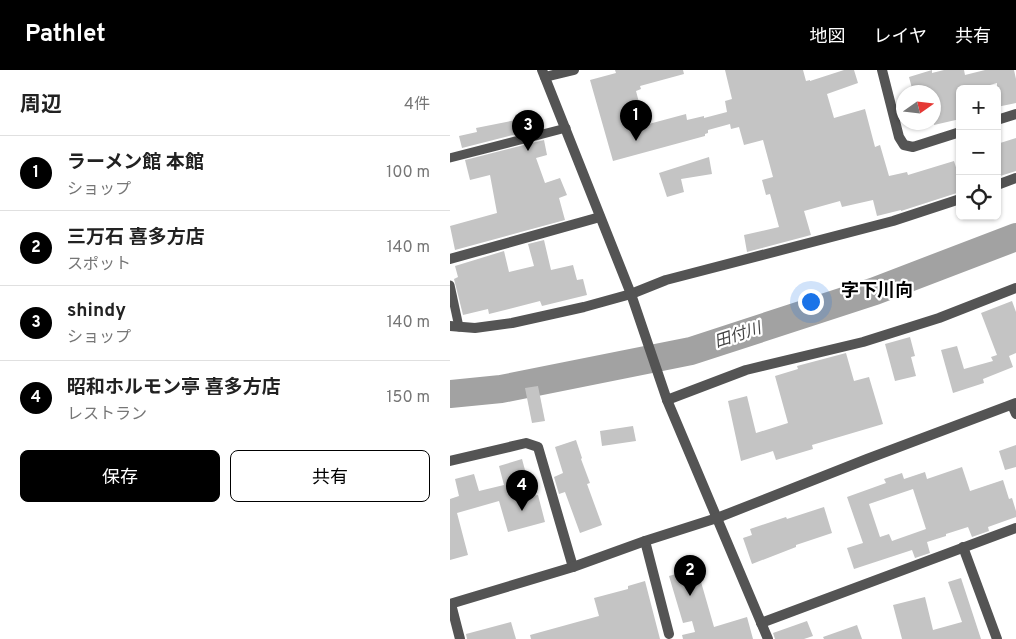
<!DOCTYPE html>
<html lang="ja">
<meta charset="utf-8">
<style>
:root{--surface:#fff;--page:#f6f6f6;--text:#222;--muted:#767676;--line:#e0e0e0;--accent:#000}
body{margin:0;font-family:Overpass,"Noto Sans JP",sans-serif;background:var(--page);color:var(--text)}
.controls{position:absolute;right:15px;top:15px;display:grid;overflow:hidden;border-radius:8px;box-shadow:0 1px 4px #0004}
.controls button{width:45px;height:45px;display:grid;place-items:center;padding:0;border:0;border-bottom:1px solid var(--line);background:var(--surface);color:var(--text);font:25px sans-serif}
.compass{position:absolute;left:446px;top:15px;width:45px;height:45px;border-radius:50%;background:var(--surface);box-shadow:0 1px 4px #0004;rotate:76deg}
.you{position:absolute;left:360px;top:231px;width:18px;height:18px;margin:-12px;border:4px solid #fff;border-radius:50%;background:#1a73e8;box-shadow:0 0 0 8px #1a73e833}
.badge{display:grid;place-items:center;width:32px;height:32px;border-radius:50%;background:var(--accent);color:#fff;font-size:16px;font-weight:700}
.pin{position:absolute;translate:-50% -41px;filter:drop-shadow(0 1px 2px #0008)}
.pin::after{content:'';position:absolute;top:26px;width:18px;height:15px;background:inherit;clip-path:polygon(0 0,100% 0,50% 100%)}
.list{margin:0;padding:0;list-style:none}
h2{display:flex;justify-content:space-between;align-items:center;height:65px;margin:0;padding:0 20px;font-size:21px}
h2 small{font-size:16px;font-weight:400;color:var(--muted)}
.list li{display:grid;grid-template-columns:32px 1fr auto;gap:15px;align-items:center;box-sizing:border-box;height:75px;padding:0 20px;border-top:1px solid var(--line)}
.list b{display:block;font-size:19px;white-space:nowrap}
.list p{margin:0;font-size:16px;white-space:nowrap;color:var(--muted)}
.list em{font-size:16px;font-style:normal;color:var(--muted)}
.actions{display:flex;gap:10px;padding:15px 20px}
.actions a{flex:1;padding:11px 0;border:1px solid var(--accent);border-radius:8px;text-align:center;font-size:18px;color:var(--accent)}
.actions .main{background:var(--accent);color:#fff}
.icon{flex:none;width:28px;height:28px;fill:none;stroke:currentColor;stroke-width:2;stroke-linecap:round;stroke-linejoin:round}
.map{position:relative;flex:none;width:566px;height:569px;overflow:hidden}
header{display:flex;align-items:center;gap:30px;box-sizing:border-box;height:70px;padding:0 25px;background:var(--accent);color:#fff}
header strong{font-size:24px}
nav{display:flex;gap:28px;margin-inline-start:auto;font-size:18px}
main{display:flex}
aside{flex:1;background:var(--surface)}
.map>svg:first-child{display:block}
</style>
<header>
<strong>Pathlet</strong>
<nav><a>地図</a><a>レイヤ</a><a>共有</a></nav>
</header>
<main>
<aside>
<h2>周辺<small>4件</small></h2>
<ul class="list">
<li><span class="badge">1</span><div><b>ラーメン館 本館</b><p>ショップ</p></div><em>100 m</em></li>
<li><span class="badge">2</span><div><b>三万石 喜多方店</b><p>スポット</p></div><em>140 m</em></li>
<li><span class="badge">3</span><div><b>shindy</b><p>ショップ</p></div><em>140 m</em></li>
<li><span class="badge">4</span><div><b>昭和ホルモン亭 喜多方店</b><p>レストラン</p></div><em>150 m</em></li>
</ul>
<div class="actions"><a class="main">保存</a><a>共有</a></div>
</aside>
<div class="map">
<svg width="566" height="569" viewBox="0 0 566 569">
<rect width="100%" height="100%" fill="#fff"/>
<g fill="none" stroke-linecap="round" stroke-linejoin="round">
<polyline stroke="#a2a2a2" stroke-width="28" points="0,324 51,319 241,281 425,221 566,167"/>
</g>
<g fill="#c4c4c4" fill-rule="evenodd">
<polygon points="165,0 233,0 234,4 190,16 191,19 186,21 195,55 236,44 237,50 254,46 254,48 277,42 275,31 282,29 275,0 353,0 356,11 360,10 360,11 394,0 404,0 408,13 377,24 384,48 415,39 425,77 430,75 439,106 457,102 458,105 504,91 510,110 510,122 451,141 451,140 427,146 423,130 392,137 390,131 354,141 361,165 297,182 294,165 329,157 320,124 316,125 312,110 323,107 313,70 294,75 289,57 281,59 280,54 258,60 258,63 255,64 255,66 163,91 140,10 166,3"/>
<polygon points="482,0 482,3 494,0 514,0 515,5 535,0 564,0 566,9 566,33 547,37 547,13 526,19 510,19 510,49 484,55 484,22 463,22 459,7"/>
<polygon points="78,42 86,59 12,78 9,66 27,62 26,58 66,50 65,45"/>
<polygon points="566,68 566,101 547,107 547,74"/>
<polygon points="94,70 97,85 86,88 95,113 110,108 117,125 109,128 115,150 5,180 0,156 47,143 40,105 20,110 15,90"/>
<polygon points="259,87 262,104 231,109 234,122 217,127 209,103"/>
<polygon points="94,170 101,200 123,195 127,210 133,209 137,225 92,236 90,231 39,244 38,239 13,245 4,209 8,207 5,196 54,181 59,202 84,196 78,174"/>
<polygon points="562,231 566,242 566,283 559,286 563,297 533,309 534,313 503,323 491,280 507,276 514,299 543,291 541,287 547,285 531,243"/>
<polygon points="460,267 465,286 461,287 466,306 445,311 435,274"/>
<polygon points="396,283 404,311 419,307 433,354 362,375 363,379 326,390 323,381 291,391 278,331 297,326 306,363 338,353 325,306 348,299 347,296"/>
<polygon points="88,316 95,351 82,353 75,318"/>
<polygon points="183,356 186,371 152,376 150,361"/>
<polygon points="126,370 132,388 131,389 140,413 137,414 152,455 130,463 115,422 109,424 104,407 113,403 105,377"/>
<polygon points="566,375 566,397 555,400 549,381"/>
<polygon points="72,389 82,426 88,425 95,452 58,462 49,431 7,443 18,485 0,490 0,429 9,426 5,409 24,404 29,421 54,415 49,396"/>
<path d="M512,397L520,421L553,410L559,429L562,428L566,441V447L538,457L539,461L522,467L518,457L496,464V466L477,472L480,483L465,488L462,480L404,499L397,478L413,473L397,427L436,413L434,409L452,403L454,409L475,402L477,409ZM463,419L476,459L442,471L439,464L430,467L419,434Z"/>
<polygon points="374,437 382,463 346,475 346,477 302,494 293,468 302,465 300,459 336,447 337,449"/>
<polygon points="247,498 264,557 297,547 303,569 233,569 232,565 245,562 242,551 233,553 219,506"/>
<polygon points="511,508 531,569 452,569 443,535 475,527 483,560 512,552 498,512"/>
<polygon points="195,511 210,569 81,569 80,565 149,546 144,528 178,519 178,516"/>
<polygon points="357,551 363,566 354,569 325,569 323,563"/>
<polygon points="61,552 66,569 17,569 16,564"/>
<polygon points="407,555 412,569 374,569 373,567"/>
</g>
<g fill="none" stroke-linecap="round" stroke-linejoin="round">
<g stroke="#545454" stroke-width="9">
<polyline points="0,88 116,58"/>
<polyline points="0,215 9,257"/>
</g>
<g stroke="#545454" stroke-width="10">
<polyline points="432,0 449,67 454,75 463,77 510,62"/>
<polyline points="95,7 124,0"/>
<polyline points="547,50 566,44"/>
<polyline points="547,115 566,108"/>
<polyline points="0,189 150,147"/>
<polyline points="0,256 25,258 62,253 134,237 181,224 216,210 443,151 510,129"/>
<polyline points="217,330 296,300 413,272 489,248 566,218"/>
<polyline points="562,335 566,344"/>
<polyline points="0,391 76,373 88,377 123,497"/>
<polyline points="195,471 219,564"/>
<polyline points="513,477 547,569"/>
<polyline points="1,534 10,569"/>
<polyline points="311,553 566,458"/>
</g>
<g stroke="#545454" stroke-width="10">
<polyline points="92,0 181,224 217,330 318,569"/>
<polyline points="0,534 123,497 195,471 267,448 417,389 566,333"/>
</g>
</g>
<g text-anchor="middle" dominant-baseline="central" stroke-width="4.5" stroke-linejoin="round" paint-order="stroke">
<g font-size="16" font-style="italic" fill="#434343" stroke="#fff">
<text transform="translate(288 266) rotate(-18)">田付川</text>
</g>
<g font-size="18" font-weight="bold" fill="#000" stroke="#fff">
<text x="427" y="221">字下川向</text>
</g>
</g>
</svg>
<div class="controls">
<button>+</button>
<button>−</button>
<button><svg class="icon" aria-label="locate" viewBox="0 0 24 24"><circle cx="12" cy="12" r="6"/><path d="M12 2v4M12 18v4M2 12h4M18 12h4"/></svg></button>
</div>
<svg class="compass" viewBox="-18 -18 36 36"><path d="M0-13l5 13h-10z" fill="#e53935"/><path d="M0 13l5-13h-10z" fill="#767676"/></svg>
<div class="you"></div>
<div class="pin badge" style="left:186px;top:71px">1</div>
<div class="pin badge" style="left:240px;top:526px">2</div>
<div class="pin badge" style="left:78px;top:81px">3</div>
<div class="pin badge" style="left:72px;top:441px">4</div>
</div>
</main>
